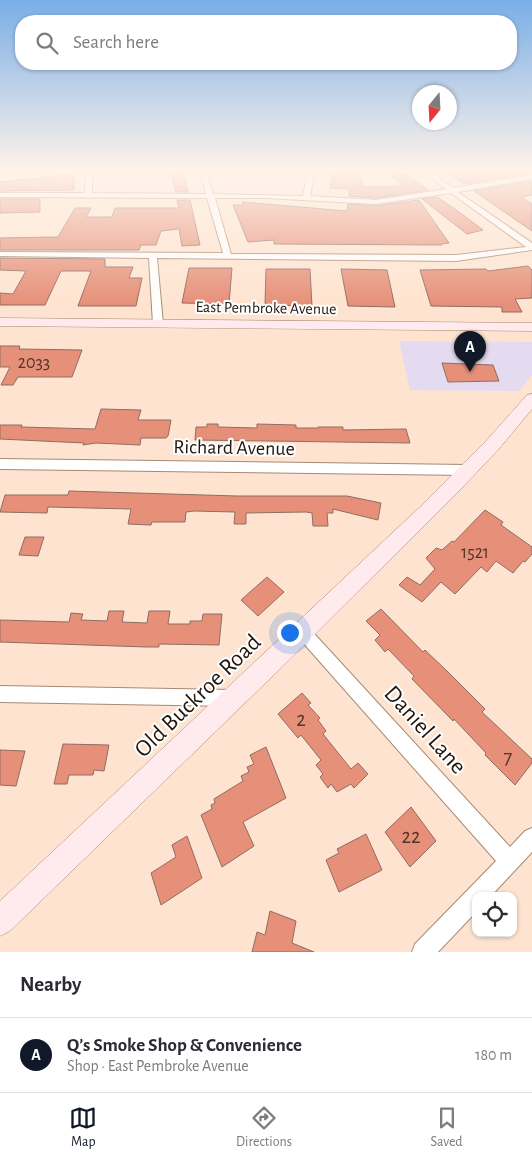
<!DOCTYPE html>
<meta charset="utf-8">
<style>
:root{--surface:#fff;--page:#f7f7f7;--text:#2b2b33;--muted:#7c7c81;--line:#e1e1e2;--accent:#111827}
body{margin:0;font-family:"Alegreya Sans",sans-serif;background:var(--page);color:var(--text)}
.controls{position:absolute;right:15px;bottom:15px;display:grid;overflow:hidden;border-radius:10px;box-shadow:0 1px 4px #0004}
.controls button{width:45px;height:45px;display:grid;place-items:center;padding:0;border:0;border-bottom:1px solid var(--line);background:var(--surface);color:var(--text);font:25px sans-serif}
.compass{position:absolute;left:412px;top:85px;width:45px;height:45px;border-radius:50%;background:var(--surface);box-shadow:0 1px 4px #0004;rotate:198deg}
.you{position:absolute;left:289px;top:632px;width:18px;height:18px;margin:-12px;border:4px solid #fff;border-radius:50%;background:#1a73e8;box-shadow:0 0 0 8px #1a73e833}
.badge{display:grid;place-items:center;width:32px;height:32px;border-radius:50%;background:var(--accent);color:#fff;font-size:16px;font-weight:700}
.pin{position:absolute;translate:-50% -41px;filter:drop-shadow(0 1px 2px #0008)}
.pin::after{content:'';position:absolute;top:26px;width:18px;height:15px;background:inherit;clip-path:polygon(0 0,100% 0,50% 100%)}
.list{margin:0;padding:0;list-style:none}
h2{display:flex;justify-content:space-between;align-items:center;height:65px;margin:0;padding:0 20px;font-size:21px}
h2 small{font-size:16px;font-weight:400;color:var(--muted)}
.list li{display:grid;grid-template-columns:32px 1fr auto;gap:15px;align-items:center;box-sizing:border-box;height:75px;padding:0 20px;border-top:1px solid var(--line)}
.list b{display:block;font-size:19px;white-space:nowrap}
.list p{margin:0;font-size:16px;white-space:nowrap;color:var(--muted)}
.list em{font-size:16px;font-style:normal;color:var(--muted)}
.icon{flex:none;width:28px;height:28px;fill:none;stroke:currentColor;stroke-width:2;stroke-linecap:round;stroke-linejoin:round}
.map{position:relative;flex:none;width:532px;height:952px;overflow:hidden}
.search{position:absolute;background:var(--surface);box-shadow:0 1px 4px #0004;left:15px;right:15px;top:15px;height:55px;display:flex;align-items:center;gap:12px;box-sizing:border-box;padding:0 18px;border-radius:20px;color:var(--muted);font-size:19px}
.sheet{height:140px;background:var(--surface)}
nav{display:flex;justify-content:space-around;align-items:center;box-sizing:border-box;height:70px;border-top:1px solid var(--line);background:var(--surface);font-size:14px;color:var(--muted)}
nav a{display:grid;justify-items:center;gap:2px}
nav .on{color:var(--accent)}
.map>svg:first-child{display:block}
</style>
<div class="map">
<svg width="532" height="952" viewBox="0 0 532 952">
<rect width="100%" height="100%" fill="#fee4d0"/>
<polygon fill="#e5dbf0" points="399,341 532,342 532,375 519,391 410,390"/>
<g fill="#e69079" stroke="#906c62">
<polygon points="172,170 182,170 188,192 176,192 170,171"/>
<polygon points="333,170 358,170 363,187 404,186 384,170 402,170 428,190 376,198 349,196 350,189 330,188"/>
<polygon points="444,170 532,170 532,173 464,184"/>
<polygon points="74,174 74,190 0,191 0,182"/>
<polygon points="532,181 532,195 521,197 532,204 532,231 474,191"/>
<polygon points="437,197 459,212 483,230 467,234 422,199"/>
<polygon points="0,199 40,199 40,212 0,213"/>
<polygon points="177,200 190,200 200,245 182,246 179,229 161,231 156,245 141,245 139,250 0,250 0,238 58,237 75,208 91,208 86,217 112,217 115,208 179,208"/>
<polygon points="419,200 449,243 441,244 442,245 274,244 274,240 248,242 233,205 243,205 242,202 347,211 348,204 376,206"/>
<polygon points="0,258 105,259 105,267 133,267 129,278 142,278 136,306 78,306 91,271 61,271 45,305 0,305 0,293 13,294 26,271 0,270"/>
<polygon points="528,266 532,270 532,298 515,299 522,312 502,312 502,307 431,306 420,270 486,269 488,271"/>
<polygon points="189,268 232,268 229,304 182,303"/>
<polygon points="266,269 310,269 312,306 265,305"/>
<polygon points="341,269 387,270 395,307 348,306"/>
<polygon points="0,346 20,346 19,349 82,350 72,377 18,377 13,385 1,385 10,367 0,367"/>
<polygon points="442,363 493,365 499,381 448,382"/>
<polygon points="101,409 141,410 138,420 171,420 168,436 166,438 141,438 140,445 96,443 83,445 84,443 0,439 0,425 22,425 21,427 95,429"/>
<polygon points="207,424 218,424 218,427 257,428 257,424 296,425 296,428 318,428 318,427 343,427 343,430 406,429 410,443 195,440 196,427 207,427"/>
<polygon points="69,491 237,496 347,496 381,503 378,520 333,509 333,513 327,513 328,526 313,526 312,513 306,512 246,513 246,524 234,524 235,512 194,511 186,512 185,522 152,522 151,525 128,524 131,509 48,507 47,513 0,512 5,495 68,495"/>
<polygon points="485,510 503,522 501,525 532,547 532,554 525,562 523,561 513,573 496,561 487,572 481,567 455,594 441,582 422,602 399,585 407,577 420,585 435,569 426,558 436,548 442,550 452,541 454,542"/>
<polygon points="25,537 44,537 38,556 19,555"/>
<polygon points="267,577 284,592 258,616 241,600"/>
<polygon points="381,609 423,652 425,650 449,673 485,709 482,712 532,759 532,763 515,785 485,755 486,753 454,719 453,721 412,679 414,676 388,649 385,652 375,640 380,635 366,621"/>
<polygon points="109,611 124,611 122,622 147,623 149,611 170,611 168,624 190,624 190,621 202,621 203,614 222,614 219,645 159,644 159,647 146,647 0,642 0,620 69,622 71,613 83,614 81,620 107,621"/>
<polygon points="302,693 311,703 308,705 320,718 318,720 326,731 323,734 351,769 358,763 368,774 354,788 351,784 337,792 331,784 328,788 320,777 323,774 316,765 321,760 301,735 298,738 278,714"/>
<polygon points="63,744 109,745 104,771 94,770 93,775 69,775 67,784 54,784"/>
<polygon points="266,747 286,798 243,822 254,846 222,867 201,815 212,809 211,805 215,803 214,799 243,781 241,776 249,772 247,767 254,764 250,755"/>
<polygon points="0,750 25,751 16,786 0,785"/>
<polygon points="411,807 436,841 410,867 385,832"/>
<polygon points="366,834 382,870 339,892 326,860 339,853 337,849"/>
<polygon points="187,836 202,878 161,905 151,873 176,857 172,845"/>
<polygon points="270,911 296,921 292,943 314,952 252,952 257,932 265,935"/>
</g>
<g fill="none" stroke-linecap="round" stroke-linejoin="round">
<defs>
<g id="street">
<path d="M86,170H92V193L206,194L200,170H206L213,194L303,196L309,170H315L310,196L376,200L446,189L420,170H428L453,188L532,175V179L458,192L532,243V250L456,261L157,258L163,324L158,327L153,324L149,258L0,256V252L223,253L207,198L0,197V193H85ZM451,193L526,247L456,255L231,254L215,198H265L376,204Z"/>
<polygon points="0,459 467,465 471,467 473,470 471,473 467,475 0,469"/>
<polygon points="303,625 308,627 510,847 525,831 532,828 532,852 491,896 476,896 476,912 438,952 412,952 415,944 496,861 298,637 295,632 298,627"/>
<polygon points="0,686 232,690 238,692 240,698 238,704 232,706 0,702"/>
</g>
<g id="secondary">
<polygon points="0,318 532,323 532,331 0,326"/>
<polygon points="532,394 532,409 498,450 455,495 279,670 10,931 0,936 0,901 421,506 486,441 527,395"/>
</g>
</defs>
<use href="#street" stroke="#a78972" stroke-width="2"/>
<use href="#secondary" stroke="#a78972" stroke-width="1"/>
<use href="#street" fill="#fff" fill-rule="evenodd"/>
<use href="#secondary" fill="#ffebed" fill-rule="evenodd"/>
</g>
<linearGradient id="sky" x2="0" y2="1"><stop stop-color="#79aee7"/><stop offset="0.56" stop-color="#fff3ea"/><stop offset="1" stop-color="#fff3ea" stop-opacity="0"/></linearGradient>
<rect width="532" height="304" fill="url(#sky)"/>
<g text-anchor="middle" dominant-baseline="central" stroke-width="4" stroke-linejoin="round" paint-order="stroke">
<g font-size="16" fill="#21160d" stroke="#fff">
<text transform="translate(266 308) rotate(1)">East Pembroke Avenue</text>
</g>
<g font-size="18" fill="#523428">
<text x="34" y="363">2033</text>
<text x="475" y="553">1521</text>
</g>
<g font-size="20" fill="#21160d" stroke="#fff">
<text transform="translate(234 448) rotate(1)">Richard Avenue</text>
</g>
<g font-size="21" fill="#523428">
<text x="301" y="719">2</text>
<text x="508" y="757">7</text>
<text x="411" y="836">22</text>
</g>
<g font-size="24" fill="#21160d" stroke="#fff">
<text transform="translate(198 696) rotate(-44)">Old Buckroe Road</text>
<text transform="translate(425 730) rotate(48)">Daniel Lane</text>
</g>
</g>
</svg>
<div class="controls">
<button><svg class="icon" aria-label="locate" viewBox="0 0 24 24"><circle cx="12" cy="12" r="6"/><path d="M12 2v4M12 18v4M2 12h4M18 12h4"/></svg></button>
</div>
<svg class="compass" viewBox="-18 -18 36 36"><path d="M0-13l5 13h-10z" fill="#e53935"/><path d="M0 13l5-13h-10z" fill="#7c7c81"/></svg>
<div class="you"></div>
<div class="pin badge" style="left:470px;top:372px">A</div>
<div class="search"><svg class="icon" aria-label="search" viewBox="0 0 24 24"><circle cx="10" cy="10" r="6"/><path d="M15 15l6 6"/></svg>Search here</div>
</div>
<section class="sheet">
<h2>Nearby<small></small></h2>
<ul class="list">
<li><span class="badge">A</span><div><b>Q’s Smoke Shop &amp; Convenience</b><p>Shop · East Pembroke Avenue</p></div><em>180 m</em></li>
</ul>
</section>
<nav>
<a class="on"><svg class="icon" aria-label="map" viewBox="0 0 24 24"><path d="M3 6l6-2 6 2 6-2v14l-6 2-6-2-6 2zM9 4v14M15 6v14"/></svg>Map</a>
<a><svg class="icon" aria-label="directions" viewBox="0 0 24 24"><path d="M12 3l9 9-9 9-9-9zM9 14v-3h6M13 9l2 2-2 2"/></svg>Directions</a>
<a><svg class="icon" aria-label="saved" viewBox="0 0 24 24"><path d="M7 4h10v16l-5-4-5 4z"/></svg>Saved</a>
</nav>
